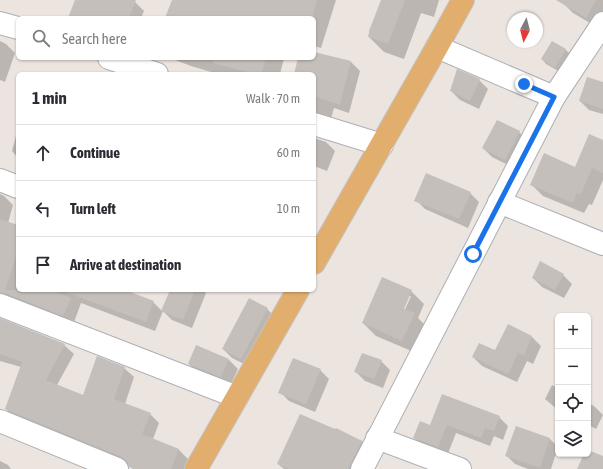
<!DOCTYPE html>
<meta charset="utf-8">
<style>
:root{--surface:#fff;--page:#f2f2f3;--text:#2b2b33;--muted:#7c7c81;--line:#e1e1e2}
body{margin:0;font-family:"Asap Condensed",sans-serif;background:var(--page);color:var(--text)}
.controls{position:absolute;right:12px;bottom:12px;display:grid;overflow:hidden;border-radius:6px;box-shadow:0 1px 3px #0004}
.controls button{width:36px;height:36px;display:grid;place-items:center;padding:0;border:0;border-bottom:1px solid var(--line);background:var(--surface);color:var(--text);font:20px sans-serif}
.compass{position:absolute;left:507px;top:12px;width:36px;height:36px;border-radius:50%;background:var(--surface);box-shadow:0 1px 3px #0004;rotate:187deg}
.stop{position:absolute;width:12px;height:12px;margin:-9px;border:3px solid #1a73e8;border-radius:50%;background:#fff}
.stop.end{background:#1a73e8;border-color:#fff;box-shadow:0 1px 4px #0008}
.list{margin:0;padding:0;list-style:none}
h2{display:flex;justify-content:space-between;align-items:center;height:52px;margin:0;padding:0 16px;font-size:17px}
h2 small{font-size:13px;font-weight:400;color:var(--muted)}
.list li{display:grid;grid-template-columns:26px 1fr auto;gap:12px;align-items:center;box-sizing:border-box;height:56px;padding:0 16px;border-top:1px solid var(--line)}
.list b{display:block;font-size:15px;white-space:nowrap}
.list em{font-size:13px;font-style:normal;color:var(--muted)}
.icon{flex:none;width:22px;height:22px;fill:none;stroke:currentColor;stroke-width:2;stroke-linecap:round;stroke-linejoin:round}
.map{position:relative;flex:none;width:603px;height:469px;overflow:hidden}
.search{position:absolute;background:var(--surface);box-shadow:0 1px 3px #0004;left:16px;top:16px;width:300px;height:44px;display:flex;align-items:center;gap:10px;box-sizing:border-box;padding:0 14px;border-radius:6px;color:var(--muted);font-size:15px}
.panel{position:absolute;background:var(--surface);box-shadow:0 1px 3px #0004;left:16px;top:72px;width:300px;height:220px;border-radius:6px}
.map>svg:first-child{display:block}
</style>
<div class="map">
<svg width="603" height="469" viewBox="0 0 603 469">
<rect width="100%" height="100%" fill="#ebe4df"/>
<g fill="#0003" fill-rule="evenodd">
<polygon points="76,0 129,0 135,2 144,11 141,18 69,18"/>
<polygon points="173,0 336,0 321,48 314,46 314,18 166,18"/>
<polygon points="382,0 439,0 434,17 421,13 404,59 384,52 368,36"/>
<polygon points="566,0 603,0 603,13 595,26 573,13 564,4"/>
<polygon points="0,41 6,44 15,53 5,82 0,80"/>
<polygon points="552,42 566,50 570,54 560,72 546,64 542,59"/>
<polygon points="314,53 351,62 360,71 349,113 334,108 330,122 314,125 314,74 295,74 299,58 314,58"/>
<polygon points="170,58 284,58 280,74 218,74 191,66"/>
<polygon points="479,80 488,89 479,109 460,100 451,91"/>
<polygon points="603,83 603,114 589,110 580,101"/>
<polygon points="18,128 18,158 12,151"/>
<polygon points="519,132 528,141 514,168 492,157 483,148"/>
<polygon points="314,138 326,142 335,151 327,171 314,166"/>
<polygon points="603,141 603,180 592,205 589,204 584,213 543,196 531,184 576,168"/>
<polygon points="470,193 479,202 468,228 425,209 416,200"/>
<polygon points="0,194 4,196 13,205 8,223 18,226 18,290 127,290 127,292 153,302 162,311 171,290 202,290 206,293 192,328 172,320 163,311 155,331 81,303 73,325 0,307"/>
<polygon points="563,275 572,284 564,298 542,287 533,278"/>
<path d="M411,291L424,304L418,318L427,327L416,353L376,336L363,323ZM408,296H411L403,314L401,313Z"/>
<polygon points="267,309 276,318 250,367 232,358 223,349"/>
<polygon points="0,319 64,345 74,354 57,385 84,397 124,368 134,377 125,404 150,414 159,423 153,439 179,450 188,459 184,469 133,469 130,466 15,419 6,409 21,367 0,361"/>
<polygon points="508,326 532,337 541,346 533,364 527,361 517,382 482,366 473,357 496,352"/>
<polygon points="229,360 238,369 230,386 198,373 189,364"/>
<polygon points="381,361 390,370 383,388 365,381 356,372"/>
<polygon points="320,370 329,379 315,412 289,401 280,392"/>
<polygon points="552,385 558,388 558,410 545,399"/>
<polygon points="588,403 594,406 603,415 596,429 588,425"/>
<polygon points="499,417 508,426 503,440 494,436 490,446 456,433 447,456 423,447 414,438 431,426"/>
<polygon points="516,427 550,439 558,447 551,469 528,469 515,464 506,455"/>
<polygon points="335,431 362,441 372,452 364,469 284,469 278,464"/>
<polygon points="0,461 8,465 11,469 0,469"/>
</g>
<g fill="#c4bfba">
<polygon points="75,0 136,0 129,18 68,18"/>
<polygon points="172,0 317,0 312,18 165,18"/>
<polygon points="381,0 405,0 388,44 369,37 369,31"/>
<polygon points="556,0 596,0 586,18"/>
<polygon points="552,41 566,49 555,68 541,59"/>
<polygon points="314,52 351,61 340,105 314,96 314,74 294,74 298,58 314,58"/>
<polygon points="214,58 266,58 261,74 254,74 213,63"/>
<polygon points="457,69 480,79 470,101 450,91"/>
<polygon points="587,77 603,82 603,109 579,101"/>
<polygon points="497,120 520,131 505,160 482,148"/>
<polygon points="589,134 603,140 603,173 592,168 581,194 577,193 573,203 530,185 544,153 575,167"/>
<polygon points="426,173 471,192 459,219 414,201"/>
<polygon points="0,219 18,225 18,251 5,290 51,290 71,298 63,316 5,293 0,293"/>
<polygon points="540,261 564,274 555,290 532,278"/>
<polygon points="382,277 412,290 404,309 415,313 402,341 362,323"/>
<polygon points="64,290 125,290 154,301 146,322 63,291"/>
<polygon points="170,290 195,290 183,320 161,311"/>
<polygon points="249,298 268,308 241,359 222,349"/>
<polygon points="0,318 65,344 46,380 83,395 97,356 125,367 114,399 151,413 142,434 179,449 171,469 135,469 129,467 127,461 122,457 5,409 22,362 0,354"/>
<polygon points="508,324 532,336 524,355 518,353 508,374 472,357 479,343 495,350"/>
<polygon points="196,345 229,359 221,377 188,364"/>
<polygon points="362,353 382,360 374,379 354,372"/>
<polygon points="293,358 321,369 306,404 278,393"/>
<polygon points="442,394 500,416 494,431 485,428 481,438 447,425 438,447 413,438 420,421 430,425"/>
<polygon points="300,414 335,429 336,428 362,441 348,469 289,469 277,464"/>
<polygon points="516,426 550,438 540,468 505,456"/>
<polygon points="588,450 603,456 603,469 577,469 584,454 588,454"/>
</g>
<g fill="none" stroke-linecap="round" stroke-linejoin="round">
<defs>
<g id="minor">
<polyline points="0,23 18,28"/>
<polyline points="437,47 554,97"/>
<polyline points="109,58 157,74"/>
<polyline points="314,124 382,145"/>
<polyline points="0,180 18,187"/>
<polyline points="499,202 603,244"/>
<polyline points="0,305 237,397"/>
<polyline points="0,421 117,469"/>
<polyline points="377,438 460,469"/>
<polyline points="362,469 554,97 603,23"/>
</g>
<g id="major">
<polyline points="314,263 437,47 463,0"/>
<polyline points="196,469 298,290"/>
</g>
</defs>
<use href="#minor" stroke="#acb0b6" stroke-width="24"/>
<use href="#major" stroke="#c4c4c4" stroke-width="24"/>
<use href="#minor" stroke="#fff" stroke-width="22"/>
<use href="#major" stroke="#e2ae6e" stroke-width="22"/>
</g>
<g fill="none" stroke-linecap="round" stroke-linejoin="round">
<polyline stroke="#1a73e8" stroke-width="5" points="473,254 554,97 524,84"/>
</g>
</svg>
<div class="controls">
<button>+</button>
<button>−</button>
<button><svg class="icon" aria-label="locate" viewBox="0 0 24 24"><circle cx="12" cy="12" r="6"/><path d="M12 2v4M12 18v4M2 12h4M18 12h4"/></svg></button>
<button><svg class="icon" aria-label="layers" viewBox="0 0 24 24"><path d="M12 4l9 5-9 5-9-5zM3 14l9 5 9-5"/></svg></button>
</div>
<svg class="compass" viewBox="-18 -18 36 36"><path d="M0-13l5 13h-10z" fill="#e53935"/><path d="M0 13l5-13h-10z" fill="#7c7c81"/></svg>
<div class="stop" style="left:473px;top:254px"></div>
<div class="stop end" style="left:524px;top:84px"></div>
<div class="search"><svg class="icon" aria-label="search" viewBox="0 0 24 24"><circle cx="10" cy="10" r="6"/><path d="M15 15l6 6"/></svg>Search here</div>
<section class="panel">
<h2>1 min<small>Walk · 70 m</small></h2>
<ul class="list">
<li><svg class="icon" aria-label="ahead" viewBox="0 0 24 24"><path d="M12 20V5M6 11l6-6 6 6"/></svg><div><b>Continue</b></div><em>60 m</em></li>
<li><svg class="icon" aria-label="left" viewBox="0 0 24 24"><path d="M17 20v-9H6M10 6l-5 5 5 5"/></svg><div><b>Turn left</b></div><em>10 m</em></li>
<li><svg class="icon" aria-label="arrive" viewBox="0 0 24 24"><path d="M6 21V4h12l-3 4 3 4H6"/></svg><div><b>Arrive at destination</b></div></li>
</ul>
</section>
</div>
